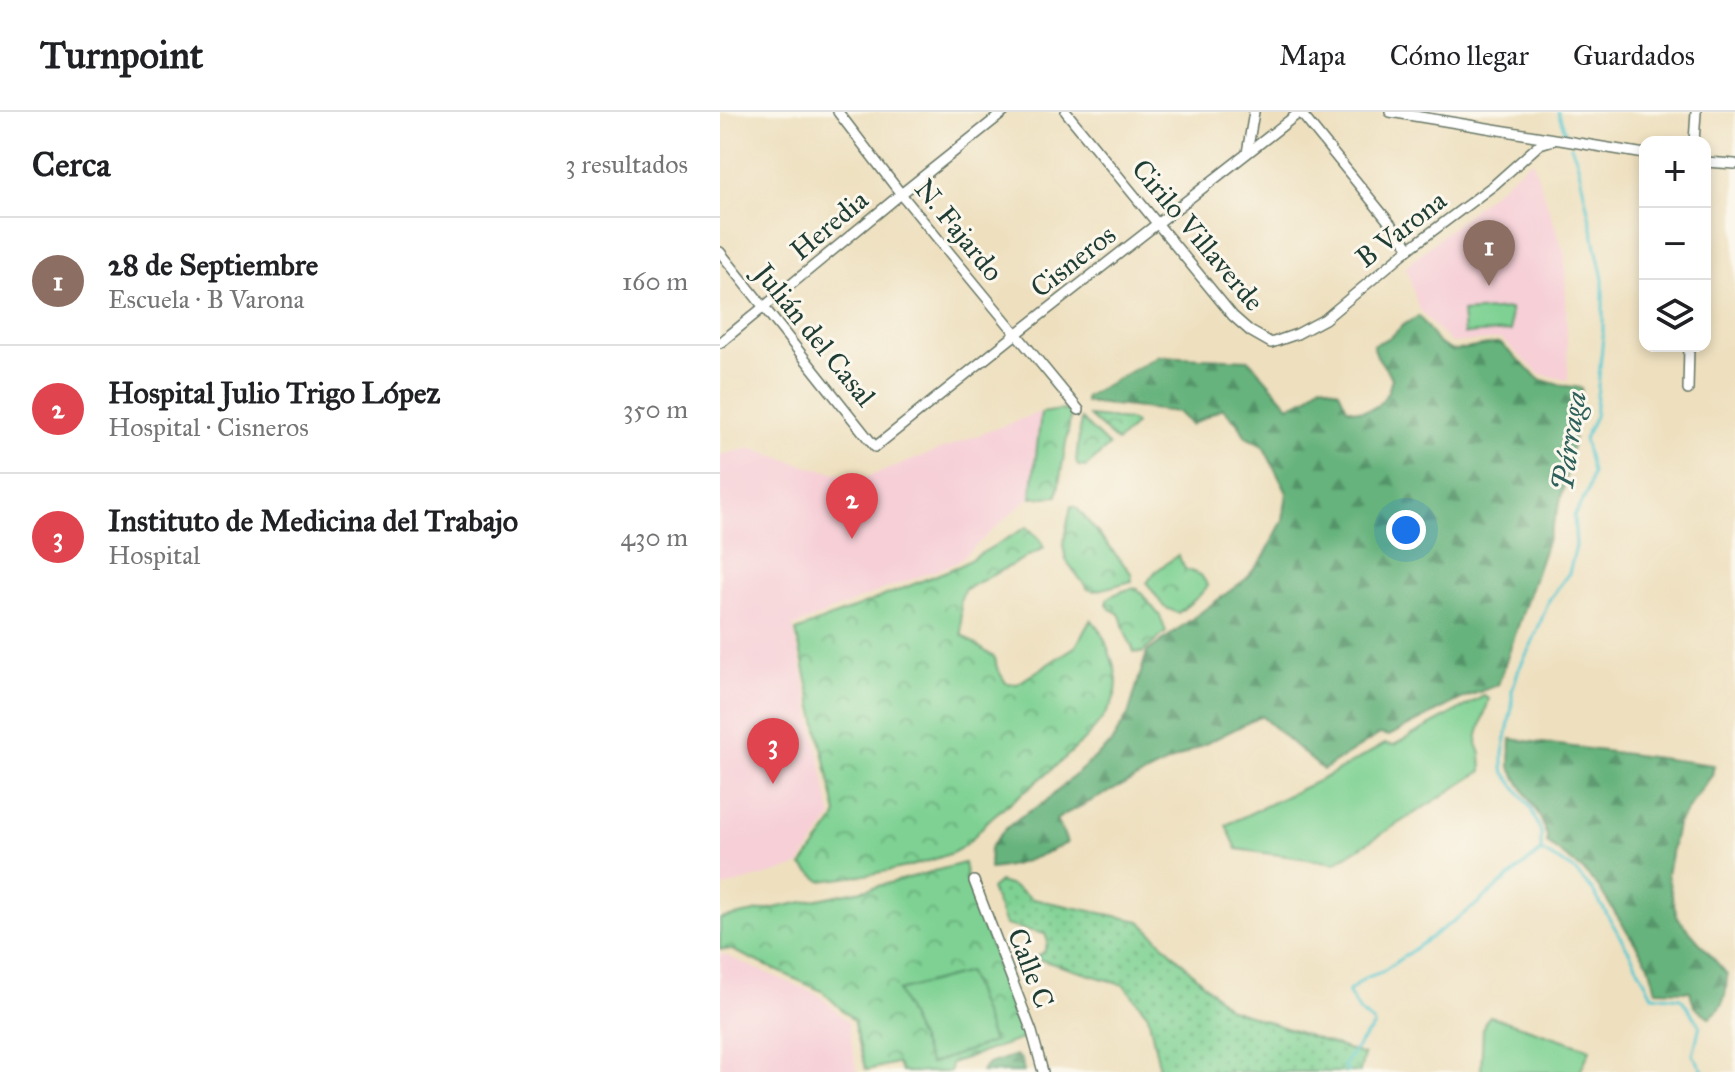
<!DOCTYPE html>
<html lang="es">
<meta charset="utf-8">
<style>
:root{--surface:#fff;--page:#f6f6f6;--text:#202124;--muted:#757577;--line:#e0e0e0;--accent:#b45309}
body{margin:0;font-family:"IM FELL Great Primer",serif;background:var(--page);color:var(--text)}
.controls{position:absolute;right:24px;top:24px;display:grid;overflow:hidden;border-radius:16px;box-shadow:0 4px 12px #0003}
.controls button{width:72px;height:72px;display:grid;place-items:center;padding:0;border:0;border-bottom:2px solid var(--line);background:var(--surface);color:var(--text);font:40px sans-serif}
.you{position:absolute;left:686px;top:418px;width:28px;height:28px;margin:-20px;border:6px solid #fff;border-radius:50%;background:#1a73e8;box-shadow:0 0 0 12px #1a73e833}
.badge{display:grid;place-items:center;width:52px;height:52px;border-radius:50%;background:var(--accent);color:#fff;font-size:26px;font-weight:700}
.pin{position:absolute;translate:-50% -66px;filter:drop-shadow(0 2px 4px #0008)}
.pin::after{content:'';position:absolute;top:42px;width:28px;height:24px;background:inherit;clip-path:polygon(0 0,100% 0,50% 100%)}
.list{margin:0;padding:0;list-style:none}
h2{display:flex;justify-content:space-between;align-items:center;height:104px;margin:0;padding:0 32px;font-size:34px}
h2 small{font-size:26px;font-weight:400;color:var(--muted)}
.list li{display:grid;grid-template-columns:52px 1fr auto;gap:24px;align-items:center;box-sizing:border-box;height:128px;padding:0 32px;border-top:2px solid var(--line)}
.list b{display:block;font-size:30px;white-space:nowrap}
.list p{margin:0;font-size:26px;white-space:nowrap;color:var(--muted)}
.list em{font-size:26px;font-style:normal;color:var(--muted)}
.icon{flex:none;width:44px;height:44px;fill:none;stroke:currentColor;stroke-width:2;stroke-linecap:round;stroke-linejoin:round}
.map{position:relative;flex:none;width:1015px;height:960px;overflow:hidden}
header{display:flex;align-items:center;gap:48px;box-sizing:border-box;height:112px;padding:0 40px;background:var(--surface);border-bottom:2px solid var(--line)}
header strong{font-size:38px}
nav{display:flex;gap:44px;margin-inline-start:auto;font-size:28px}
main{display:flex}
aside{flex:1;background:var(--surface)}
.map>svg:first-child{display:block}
</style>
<header>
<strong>Turnpoint</strong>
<nav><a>Mapa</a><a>Cómo llegar</a><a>Guardados</a></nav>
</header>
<main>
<aside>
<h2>Cerca<small>3 resultados</small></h2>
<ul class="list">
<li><span class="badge" style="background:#8d6e63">1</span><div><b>28 de Septiembre</b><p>Escuela · B Varona</p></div><em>160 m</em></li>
<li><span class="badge" style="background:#e0444e">2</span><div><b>Hospital Julio Trigo López</b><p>Hospital · Cisneros</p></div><em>350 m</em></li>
<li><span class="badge" style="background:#e0444e">3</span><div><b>Instituto de Medicina del Trabajo</b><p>Hospital</p></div><em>430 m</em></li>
</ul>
</aside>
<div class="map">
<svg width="1015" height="960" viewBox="0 0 1015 960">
<defs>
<pattern id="grass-dots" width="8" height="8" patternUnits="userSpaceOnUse" patternTransform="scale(2)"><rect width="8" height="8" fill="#7ed193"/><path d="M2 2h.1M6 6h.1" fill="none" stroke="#67ab79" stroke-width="1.8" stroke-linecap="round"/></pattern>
<pattern id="forest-firs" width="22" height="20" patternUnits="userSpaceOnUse" patternTransform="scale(2)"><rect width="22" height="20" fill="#66b37d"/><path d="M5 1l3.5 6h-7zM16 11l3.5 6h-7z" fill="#539367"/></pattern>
<pattern id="park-crowns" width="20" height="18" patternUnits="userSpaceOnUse" patternTransform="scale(2)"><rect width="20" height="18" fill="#7ed193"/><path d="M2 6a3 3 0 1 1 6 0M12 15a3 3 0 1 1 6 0" fill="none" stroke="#67ab79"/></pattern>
</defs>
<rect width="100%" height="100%" fill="#fbf7ec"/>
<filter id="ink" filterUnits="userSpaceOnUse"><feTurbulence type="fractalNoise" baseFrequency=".0125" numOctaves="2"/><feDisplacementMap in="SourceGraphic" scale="16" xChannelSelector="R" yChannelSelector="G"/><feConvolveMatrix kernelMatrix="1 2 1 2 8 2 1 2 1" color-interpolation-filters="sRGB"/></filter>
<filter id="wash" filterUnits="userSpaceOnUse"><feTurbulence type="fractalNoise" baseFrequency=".006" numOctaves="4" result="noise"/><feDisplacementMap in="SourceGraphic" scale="32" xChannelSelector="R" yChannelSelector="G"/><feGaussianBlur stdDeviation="1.8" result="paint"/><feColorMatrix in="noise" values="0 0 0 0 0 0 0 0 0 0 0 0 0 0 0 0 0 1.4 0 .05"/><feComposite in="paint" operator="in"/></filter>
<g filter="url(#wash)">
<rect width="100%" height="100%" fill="#eee0bf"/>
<g fill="#f6cfd7">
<polygon points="812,48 845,143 848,268 820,262 781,227 731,231 711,211 698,195 686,154"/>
<polygon points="320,300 310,385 236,451 152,482 73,515 112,705 78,754 0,776 0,343 31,336 86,354 142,367"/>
<polygon points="0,841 99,883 128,910 137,960 0,960"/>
</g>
<polygon fill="url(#grass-dots)" stroke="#4e8764" stroke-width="2" points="279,770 292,774 313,787 420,809 508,896 644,943 640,960 433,960 439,954 428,903 404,873 314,846 324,840 328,830 325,822 285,813 271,777"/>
<g fill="url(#forest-firs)" stroke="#427858" stroke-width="2">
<path d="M699,204L719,232L732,239L780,231L819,267L839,273L862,276L848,357L839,394L778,573L743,586L669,624L660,622L603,658L541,604L345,702L336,708L344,723L347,731C322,743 297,755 269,757L270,736L283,719L300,705L325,690L391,631L408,603L427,540L526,467L545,443L563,408L567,381L543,334L526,325L517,310L502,296L471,313L458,300L365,290V285L438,244L529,248L569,294L588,285L601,272L619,279L627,296C653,305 667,290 672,266L657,244L653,233L671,225L683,213Z"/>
<path d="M791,627L994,653L992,663L957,712L947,762L957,805L1007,862C1006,883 1007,890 990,906L974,894L970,879L936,878L929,853L879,776L863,758L827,731V724L820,705L790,655Z"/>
<polygon points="296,943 302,948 304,960 261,960 268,952"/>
</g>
<g fill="url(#park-crowns)" stroke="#4e8764" stroke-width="2">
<polygon points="340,298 349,299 351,302 337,384 311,386 321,301"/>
<polygon points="369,304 409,308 414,310 415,313 397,330"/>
<polygon points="361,307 389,334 366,355 358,354 356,349"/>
<polygon points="351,394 356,395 411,461 412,469 375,479 368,477 363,471 346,448 343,433"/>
<path d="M307,415L319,426L324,436L244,478L240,490L242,523L275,546L277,556L286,571L297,572L356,534L371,507C382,519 386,530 391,545C396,559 400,571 394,586C381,623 309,676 277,701C261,713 251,733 232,741C192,757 143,764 101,769L82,754L114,709L117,702L76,519L239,454Z"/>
<polygon points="458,443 465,457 481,463 488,474 478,485 458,501 444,495 427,471 435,460"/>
<path d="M417,476L440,504L446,520L422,541L414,540C412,532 407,527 405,519C400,507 404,502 390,497L387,492V487C397,480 405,477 417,476Z"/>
<polygon points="244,751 248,772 305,926 231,951 230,960 182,960 177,951 146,958 133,908 102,879 12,838 0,837 0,807 147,777"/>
</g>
<g fill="#7ed193" stroke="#4e8764" stroke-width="2">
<polygon points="790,197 791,219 744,222 742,200"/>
<polygon points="764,584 769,587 758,623 757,631 761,642 762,659 615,751 517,737 506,713 608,664 665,632 674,633"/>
<polygon points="248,860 273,930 210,952 178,879"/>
<polygon points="770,904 868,936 870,938 860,960 761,960 763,917 765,910"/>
</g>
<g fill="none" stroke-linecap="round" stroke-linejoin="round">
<g stroke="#5ac7cf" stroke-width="3">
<polyline points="838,0 848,27"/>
<polyline points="821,739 821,720 810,695 783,658 783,641 792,595 792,578 799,557 813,529 829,488 849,461 856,434 854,404 868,379 872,360 864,327 875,304 883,225 883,167 857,48 851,34"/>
<polyline points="821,739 853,757 873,779 910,841 932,883 961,886 980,913 973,943 984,960"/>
<polyline points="627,960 624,953 640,931 654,914 653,910 640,900 628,880 645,866 662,860 752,796 821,739"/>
</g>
</g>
</g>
<g filter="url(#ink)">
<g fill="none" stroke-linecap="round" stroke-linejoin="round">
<defs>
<g id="street">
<polyline points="118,0 181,82 359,298"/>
<polyline points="346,0 513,204 530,219 551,231 577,222 605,207 690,136 774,73 820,32 833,28"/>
<polyline points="670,0 925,42"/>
<polyline points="974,30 976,0"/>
<polyline points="527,41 534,0"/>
<polyline points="985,50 1015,52"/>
<polyline points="0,140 155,335 295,223 580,0 690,136"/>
<polyline points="0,231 181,82 284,0"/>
<polyline points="968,278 969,234"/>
<polyline points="254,769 312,920 323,960"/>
</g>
</defs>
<use href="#street" stroke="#677665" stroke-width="12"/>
<use href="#street" stroke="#fff" stroke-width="9"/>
</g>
</g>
<g text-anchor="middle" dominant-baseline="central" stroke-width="6" stroke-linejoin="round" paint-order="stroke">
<g font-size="28" fill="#1f3d34" stroke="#fbf7ec">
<text transform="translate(109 113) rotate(-40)">Heredia</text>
<text transform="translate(681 117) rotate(-38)">B Varona</text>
<text transform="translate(239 118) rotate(51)">N. Fajardo</text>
<text transform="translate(478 123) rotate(50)">Cirilo Villaverde</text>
<text transform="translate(353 149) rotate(-38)">Cisneros</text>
<text transform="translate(95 223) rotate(51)">Julián del Casal</text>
<text transform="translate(311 856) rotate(69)">Calle C</text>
</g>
<g font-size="30" font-style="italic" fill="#2e605b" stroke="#fbf7ec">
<text transform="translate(849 329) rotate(-82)">Párraga</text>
</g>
</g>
</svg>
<div class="controls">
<button>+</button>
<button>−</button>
<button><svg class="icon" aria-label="layers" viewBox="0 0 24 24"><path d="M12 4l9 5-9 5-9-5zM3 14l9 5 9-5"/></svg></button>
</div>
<div class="you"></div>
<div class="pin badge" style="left:769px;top:174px;background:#8d6e63">1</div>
<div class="pin badge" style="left:132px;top:427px;background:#e0444e">2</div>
<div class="pin badge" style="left:53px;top:672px;background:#e0444e">3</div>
</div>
</main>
